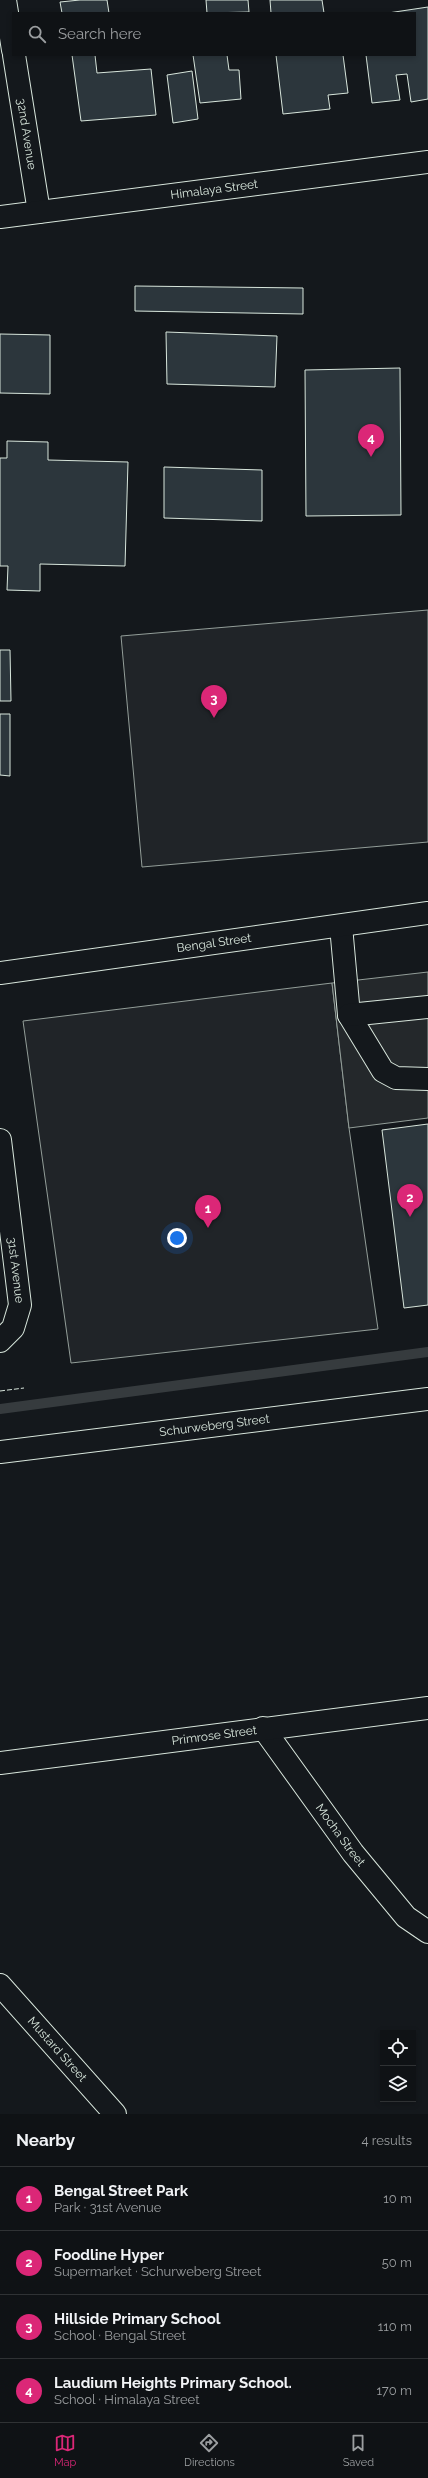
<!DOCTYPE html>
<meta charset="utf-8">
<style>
:root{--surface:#0f1215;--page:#181b1e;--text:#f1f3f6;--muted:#9b9ea0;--line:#2f3234;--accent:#db2777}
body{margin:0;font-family:Raleway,sans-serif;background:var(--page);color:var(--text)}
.controls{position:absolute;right:12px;bottom:12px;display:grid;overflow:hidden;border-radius:0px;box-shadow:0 2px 6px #0003}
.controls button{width:36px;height:36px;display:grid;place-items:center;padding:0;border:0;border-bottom:1px solid var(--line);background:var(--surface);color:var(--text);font:20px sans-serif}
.you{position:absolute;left:177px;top:1238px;width:14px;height:14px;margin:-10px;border:3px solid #fff;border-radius:50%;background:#1a73e8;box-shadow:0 0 0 6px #1a73e833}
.badge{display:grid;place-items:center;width:26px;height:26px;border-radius:50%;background:var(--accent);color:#fff;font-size:13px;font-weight:700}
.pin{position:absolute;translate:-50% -33px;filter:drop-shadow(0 1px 2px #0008)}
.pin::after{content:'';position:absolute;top:21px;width:14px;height:12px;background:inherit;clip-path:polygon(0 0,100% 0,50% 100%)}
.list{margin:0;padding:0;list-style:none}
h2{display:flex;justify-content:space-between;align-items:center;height:52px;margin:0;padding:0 16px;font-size:17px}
h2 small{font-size:13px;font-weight:400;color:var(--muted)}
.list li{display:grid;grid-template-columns:26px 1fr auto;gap:12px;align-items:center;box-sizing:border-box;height:64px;padding:0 16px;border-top:1px solid var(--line)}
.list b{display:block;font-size:15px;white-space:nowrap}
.list p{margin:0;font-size:13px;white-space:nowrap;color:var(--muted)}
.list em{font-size:13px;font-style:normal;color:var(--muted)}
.icon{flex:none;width:22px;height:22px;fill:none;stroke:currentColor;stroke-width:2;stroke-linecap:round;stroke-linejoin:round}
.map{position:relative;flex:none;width:428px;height:2114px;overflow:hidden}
.search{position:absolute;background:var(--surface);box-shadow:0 2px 6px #0003;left:12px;right:12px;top:12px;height:44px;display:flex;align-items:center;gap:10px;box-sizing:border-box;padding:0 14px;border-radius:0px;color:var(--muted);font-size:15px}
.sheet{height:308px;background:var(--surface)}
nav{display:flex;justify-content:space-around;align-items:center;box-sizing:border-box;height:56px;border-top:1px solid var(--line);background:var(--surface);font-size:11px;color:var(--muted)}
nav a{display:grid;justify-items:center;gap:2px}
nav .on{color:var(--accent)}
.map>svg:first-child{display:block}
</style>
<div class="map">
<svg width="428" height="2114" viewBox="0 0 428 2114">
<rect width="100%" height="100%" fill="#14181c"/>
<g fill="#202428" stroke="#939e99">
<polygon points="428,610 428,842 142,867 121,636"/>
<polygon points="332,983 349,1128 378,1329 71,1363 23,1021"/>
</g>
<polygon fill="#24282b" stroke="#939e99" points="428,972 428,1118 349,1128 332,983"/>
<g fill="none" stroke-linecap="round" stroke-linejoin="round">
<polyline stroke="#363b3e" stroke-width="10" points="0,1409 428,1352"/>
</g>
<g fill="#2c363c" stroke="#d8e6dc">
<polygon points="80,0 107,0 109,13 62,13 60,2"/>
<polygon points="206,0 248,0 249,12 207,13"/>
<polygon points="270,0 322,0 324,13 271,13"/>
<polygon points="428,7 428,99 411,102 407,74 396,75 400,100 372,103 366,55 415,55 415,13 388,13"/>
<polygon points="72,55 95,55 97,73 151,69 156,115 81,121"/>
<polygon points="193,55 227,55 229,70 239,70 241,99 200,103"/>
<polygon points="276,55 343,55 348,93 328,95 330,109 283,114"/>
<polygon points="192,71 198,119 173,123 167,75"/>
<polygon points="135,286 303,288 303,314 135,311"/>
<polygon points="166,332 277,336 275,387 167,384"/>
<polygon points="0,334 50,335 50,394 0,393"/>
<polygon points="400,368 401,515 306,516 305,370"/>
<polygon points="7,441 48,442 48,460 128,462 125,566 40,564 40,591 7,590 8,566 0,566 0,458 7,458"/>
<polygon points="164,467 262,470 262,521 164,518"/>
<polygon points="0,650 10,650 11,701 0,701"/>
<polygon points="0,714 10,714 10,776 0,775"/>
<polygon points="428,1124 428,1305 404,1308 382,1130"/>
</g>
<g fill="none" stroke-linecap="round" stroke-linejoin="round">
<defs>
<g id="minor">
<polyline points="5,0 13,50"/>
<path id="s1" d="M14,55L39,212"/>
<path id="s2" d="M0,217L428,162"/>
<polyline points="341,926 349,1015 383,1071 396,1078 428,1079"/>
<path id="s3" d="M0,973L428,913"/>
<polyline points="349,1015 428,1007"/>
<path id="s4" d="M0,1140L20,1305L13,1328L0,1341"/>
<path id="s5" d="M0,1452L428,1399"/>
<path id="s6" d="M263,1728L353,1853L406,1917L428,1932"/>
<path id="s7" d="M0,1763L428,1708"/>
<path id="s8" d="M0,1985L115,2114"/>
</g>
</defs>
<use href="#minor" stroke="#d8e6dc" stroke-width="24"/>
<use href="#minor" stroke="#14181c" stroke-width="22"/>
<polyline stroke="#d8e6dc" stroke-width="1" stroke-dasharray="5 2" stroke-linecap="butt" points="0,1391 24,1388"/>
</g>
<g text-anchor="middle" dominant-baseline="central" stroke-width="3" stroke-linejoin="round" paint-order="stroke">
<g font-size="12" fill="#d8e6dc" stroke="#14181c">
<text stroke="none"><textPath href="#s1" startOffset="80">32nd Avenue</textPath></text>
<text stroke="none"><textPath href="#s2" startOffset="216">Himalaya Street</textPath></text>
<text stroke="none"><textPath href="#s3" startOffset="216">Bengal Street</textPath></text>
<text stroke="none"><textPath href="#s4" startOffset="131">31st Avenue</textPath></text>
<text stroke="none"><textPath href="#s5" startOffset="216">Schurweberg Street</textPath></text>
<text stroke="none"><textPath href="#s7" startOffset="216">Primrose Street</textPath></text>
<text stroke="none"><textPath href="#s6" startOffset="132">Mocha Street</textPath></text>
<text stroke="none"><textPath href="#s8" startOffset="86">Mustard Street</textPath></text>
</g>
</g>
</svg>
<div class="controls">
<button><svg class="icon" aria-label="locate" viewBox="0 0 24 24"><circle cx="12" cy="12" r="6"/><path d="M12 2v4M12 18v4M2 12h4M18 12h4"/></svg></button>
<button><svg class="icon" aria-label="layers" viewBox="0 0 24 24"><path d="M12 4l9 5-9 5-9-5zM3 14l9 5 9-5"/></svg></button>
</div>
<div class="you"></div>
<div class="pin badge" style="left:208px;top:1228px">1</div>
<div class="pin badge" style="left:410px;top:1217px">2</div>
<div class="pin badge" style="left:214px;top:718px">3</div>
<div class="pin badge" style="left:371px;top:457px">4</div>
<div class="search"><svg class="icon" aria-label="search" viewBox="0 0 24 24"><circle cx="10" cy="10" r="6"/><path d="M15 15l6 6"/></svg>Search here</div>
</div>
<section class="sheet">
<h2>Nearby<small>4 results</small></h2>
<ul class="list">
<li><span class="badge">1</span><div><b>Bengal Street Park</b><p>Park · 31st Avenue</p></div><em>10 m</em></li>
<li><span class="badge">2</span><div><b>Foodline Hyper</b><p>Supermarket · Schurweberg Street</p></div><em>50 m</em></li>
<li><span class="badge">3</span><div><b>Hillside Primary School</b><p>School · Bengal Street</p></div><em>110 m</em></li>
<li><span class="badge">4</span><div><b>Laudium Heights Primary School.</b><p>School · Himalaya Street</p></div><em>170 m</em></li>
</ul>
</section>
<nav>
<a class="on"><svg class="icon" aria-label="map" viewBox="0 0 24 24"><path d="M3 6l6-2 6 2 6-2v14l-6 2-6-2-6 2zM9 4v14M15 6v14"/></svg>Map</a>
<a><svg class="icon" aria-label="directions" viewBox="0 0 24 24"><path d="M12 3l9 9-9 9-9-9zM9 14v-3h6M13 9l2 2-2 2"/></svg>Directions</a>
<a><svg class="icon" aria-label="saved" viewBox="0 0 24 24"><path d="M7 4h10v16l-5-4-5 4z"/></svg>Saved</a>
</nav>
